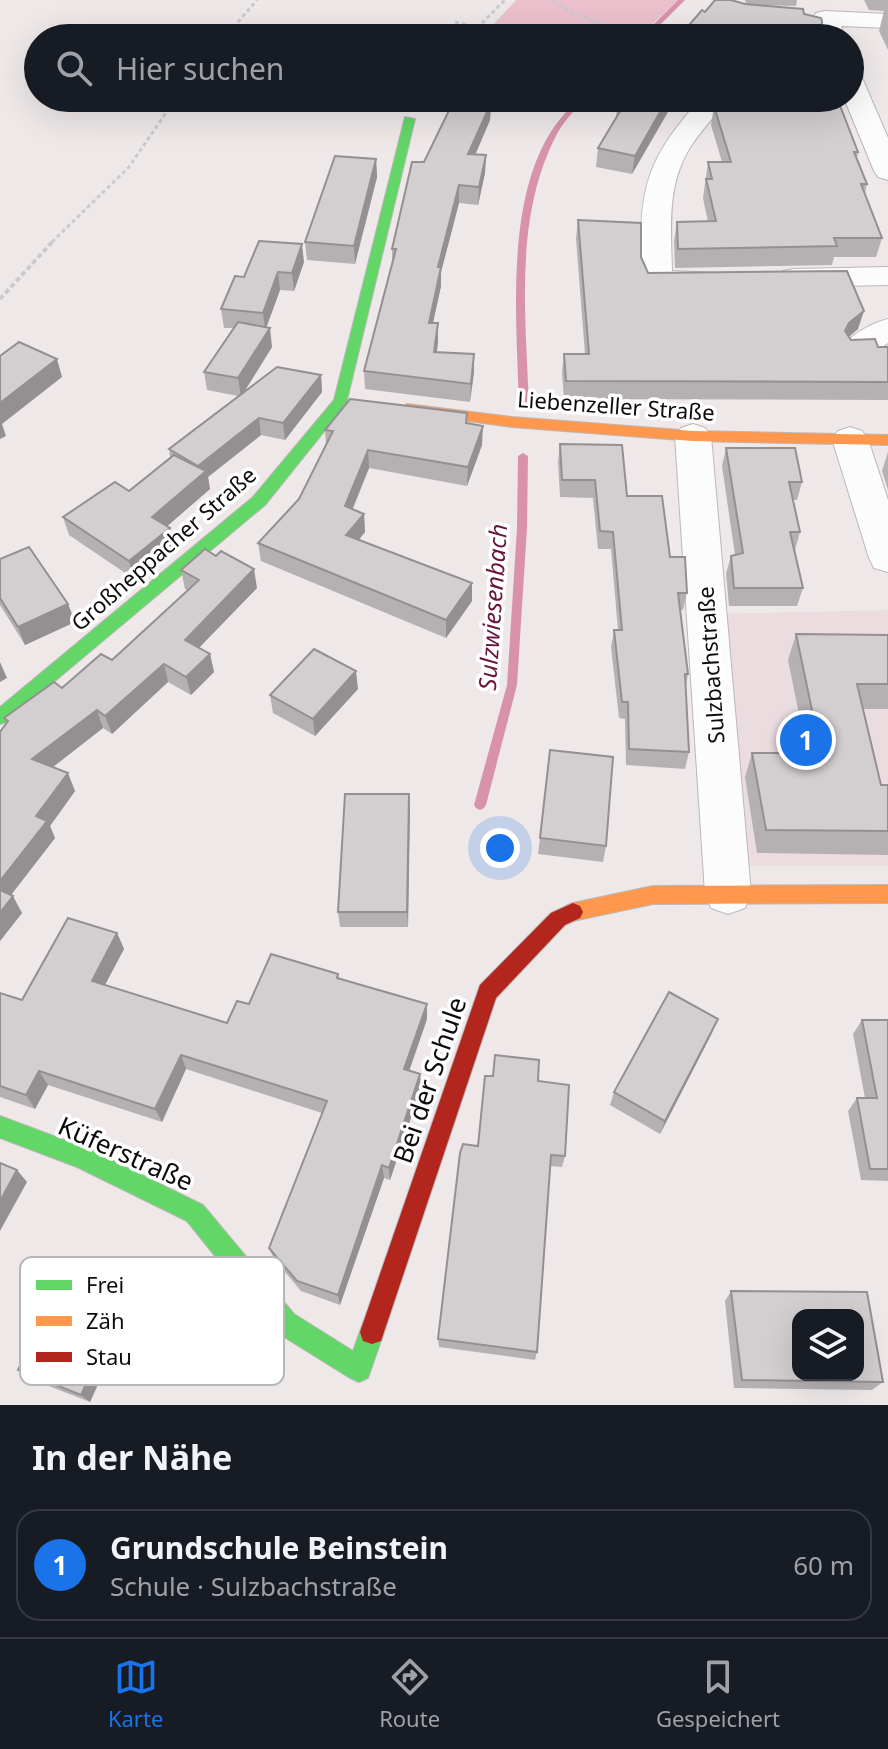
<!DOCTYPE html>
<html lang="de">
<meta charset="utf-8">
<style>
:root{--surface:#171b24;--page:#20242c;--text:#f1f3f6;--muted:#9ea1a6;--line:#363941;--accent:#1a73e8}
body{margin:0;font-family:"Noto Sans",sans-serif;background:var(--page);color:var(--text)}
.controls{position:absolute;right:24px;bottom:24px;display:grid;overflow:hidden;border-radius:16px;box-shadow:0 8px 32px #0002}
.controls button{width:72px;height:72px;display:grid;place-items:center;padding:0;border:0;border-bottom:2px solid var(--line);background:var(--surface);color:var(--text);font:40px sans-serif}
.you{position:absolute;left:500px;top:848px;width:28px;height:28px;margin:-20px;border:6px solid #fff;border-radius:50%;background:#1a73e8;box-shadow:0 0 0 12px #1a73e833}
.badge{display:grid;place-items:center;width:52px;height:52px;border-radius:50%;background:var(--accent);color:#fff;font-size:26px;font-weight:700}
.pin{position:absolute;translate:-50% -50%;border:4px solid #fff;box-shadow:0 2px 8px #0006}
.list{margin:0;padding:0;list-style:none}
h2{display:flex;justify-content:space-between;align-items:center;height:104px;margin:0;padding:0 32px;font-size:34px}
h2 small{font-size:26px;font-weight:400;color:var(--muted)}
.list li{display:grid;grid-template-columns:52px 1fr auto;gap:24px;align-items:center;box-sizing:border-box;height:112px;margin:0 16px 16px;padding:0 16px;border:2px solid var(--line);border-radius:24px}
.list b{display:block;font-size:30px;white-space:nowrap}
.list p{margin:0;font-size:26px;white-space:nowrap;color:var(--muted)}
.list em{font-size:26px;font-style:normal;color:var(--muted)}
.icon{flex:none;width:44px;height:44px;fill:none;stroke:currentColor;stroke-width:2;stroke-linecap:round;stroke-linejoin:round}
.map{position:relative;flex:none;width:888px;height:1405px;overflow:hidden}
.search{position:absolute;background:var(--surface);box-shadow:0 8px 32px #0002;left:24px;right:24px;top:24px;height:88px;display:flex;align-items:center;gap:20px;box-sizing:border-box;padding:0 28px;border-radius:44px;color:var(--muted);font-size:30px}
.sheet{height:232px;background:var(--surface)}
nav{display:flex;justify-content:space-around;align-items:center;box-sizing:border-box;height:112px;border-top:2px solid var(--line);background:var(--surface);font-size:22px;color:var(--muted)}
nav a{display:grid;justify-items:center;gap:4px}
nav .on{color:var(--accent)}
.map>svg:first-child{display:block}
</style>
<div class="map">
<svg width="888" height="1405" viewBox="0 0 888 1405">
<rect width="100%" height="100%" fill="#eee8e9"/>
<polygon fill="#ebdce0" points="888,610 888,866 736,866 714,614"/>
<polygon fill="#ecc1ce" points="516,0 678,0 638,38 481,38"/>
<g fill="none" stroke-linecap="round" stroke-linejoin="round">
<g fill="#d893ab" fill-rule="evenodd">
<polygon points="678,0 685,0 647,38 640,38"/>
<path d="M577,98H584C576,109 565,120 558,132C513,216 526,316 529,407L524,410L519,407C517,323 504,200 554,127C561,117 570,108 577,98Z"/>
<polygon points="523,453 528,456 527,528 517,685 486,805 484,808 480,810 476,808 474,805 507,685 517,528 518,456"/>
</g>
<defs>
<g id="street">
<polygon points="825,11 888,14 888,28 841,26 845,38 821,38 813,18 816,13"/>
<polygon points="850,72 859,74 863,80 888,138 888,180 878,177 874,171 844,98 850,98"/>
<path d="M701,98H728C717,114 704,127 693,143C666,182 671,227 672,271L715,273L720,280L715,287C694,292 667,293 646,288C639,277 641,263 641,251C640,178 654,152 701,98Z"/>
<polygon points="888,267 888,285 794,287 783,285 778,278 783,271 794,269"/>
<path d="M888,319V343C873,353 864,360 846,355L842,348C851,334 872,323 888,319Z"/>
<polygon points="693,424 705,428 711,436 751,893 745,908 728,914 711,908 705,893 675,436 681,428"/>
<polygon points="850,427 862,431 868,439 888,500 888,572 874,568 869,558 832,439 838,431"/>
</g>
<g id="fast">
<polygon points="405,117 415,119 346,404 265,505 6,722 0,724 0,707 253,497 334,400"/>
<polygon points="0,1116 91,1150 203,1205 294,1314 353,1351 363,1323 372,1320 381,1323 384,1332 368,1378 359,1382 350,1378 276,1332 187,1221 77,1167 0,1138"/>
</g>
<g id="slow">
<polygon points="407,404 512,417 693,431 888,435 888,445 693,441 512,427 402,412 400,409"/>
<polygon points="888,885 888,903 653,904 573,921 566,918 563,912 566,906 573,903 653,886"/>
</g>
<polygon id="jam" points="573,903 580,906 583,912 580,918 565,925 496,998 384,1332 381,1341 372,1344 363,1341 360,1332 480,985 551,913"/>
</defs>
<use href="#street" stroke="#bcb7b8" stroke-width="2"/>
<use href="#fast" stroke="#bcb7b8" stroke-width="2"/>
<use href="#slow" stroke="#bcb7b8" stroke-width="2"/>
<use href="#jam" stroke="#bcb7b8" stroke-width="2"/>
<g stroke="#cccacb" stroke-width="3" stroke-dasharray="4 3" stroke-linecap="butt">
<polyline points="553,0 570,12 597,22 601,38"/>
<polyline points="455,22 477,27"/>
<polyline points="224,38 257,0"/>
<polyline points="467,38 505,0"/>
<polyline points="52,242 129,167 176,98"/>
</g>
<polyline stroke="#cccacb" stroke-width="4" stroke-dasharray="5 3" stroke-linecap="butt" points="0,299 54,240"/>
<use href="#street" fill="#fcfcfc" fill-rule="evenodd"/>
<use href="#fast" fill="#63d668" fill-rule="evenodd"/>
<use href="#slow" fill="#ff974d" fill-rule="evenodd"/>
<use href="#jam" fill="#b3261e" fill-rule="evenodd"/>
</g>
<g fill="#b5b1b3">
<polygon points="745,0 797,0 796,6 761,5 804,14 822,21 820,38 678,38 705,12 746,4"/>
<polygon points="864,0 888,0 888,50 879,31 884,11 869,10"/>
<polygon points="625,98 676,98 632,174 596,167 598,148 616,119 617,107"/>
<polygon points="491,103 490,120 475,154 486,155 485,173 478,205 459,203 441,272 441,286 433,323 438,342 437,352 474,372 470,402 365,389 364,371 392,263 392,249 424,162"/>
<polygon points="714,106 858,152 857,158 867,184 865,193 882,238 876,257 834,257 832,265 675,268 674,241 677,222 708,222 703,198 708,162 722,162 711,125"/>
<polygon points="376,159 377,177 355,264 307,260 305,242"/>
<polygon points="578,220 641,257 648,273 858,329 849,337 851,340 878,347 888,347 888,400 564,399 562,372 564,354 585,354 576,238"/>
<polygon points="304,262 294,291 280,290 266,328 272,347 244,392 321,375 322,392 285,440 261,435 208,477 210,489 167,526 174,546 134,579 69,535 63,517 129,491 170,457 169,449 238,396 207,390 204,372 233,328 224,328 221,309 244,277"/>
<polygon points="467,423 482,445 467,486 369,468 353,509 364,514 365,532 359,540 472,583 472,601 446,638 261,561 258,543 299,499 326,445 325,430"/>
<polygon points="560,444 627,496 670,557 687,593 683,610 680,610 688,674 686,685 689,752 685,769 626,765 625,719 619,718 611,647 614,630 618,630 611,549 598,549 593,498 560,497 558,462"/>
<polygon points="726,448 802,482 797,500 793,500 800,532 795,550 803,588 797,606 729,606 726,574 731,556 735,555 722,466"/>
<polygon points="888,452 888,490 882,471"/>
<polygon points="0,559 68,604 75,622 25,645 0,605"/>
<polygon points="181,570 257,588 199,648 210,654 214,672 191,695 168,682 112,734 103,728 53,767 75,791 50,826 55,838 11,895 22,913 0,941 0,732 7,723 4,718 112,660 188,591 185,589"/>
<polygon points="796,634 888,635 888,709 863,709 881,785 888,785 888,855 757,853 745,777 752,753 807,753 788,660"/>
<polygon points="358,689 315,736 273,713 270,695"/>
<polygon points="409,794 408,927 340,927 338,912"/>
<polygon points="540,838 606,846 603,862 538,854"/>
<polygon points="117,933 124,949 105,985 227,1023 249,1004 338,974 339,978 427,1019 409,1070 420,1074 421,1088 390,1180 384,1178 340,1305 301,1291 274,1259 269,1248 322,1113 186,1069 162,1122 48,1085 35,1109 0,1097 0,993 22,1000"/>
<polygon points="862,1020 888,1020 888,1181 861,1180 848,1111 857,1098 865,1098 853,1034"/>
<polygon points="712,1033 660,1134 610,1105 614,1092"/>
<polygon points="493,1076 538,1081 565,1156 562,1167 550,1166 537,1352 535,1360 439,1347 438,1339"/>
<polygon points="731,1291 883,1382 872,1390 734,1388 725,1301"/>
<polygon points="124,1301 131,1311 90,1402 28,1378 18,1370"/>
</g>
<g fill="#949092">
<polygon points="668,98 676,98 632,174 635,156"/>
<polygon points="491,103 490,120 468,172 468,154"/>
<polygon points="486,155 485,173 478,205 479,187"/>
<polygon points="376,159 377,177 355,264 354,246"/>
<polygon points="459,185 459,203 441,272 441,286 429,341 429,323 438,267"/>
<polygon points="302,244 304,262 294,291 292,273"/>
<polygon points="278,272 280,290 265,331 263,313"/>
<polygon points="864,311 858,329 844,341 845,331 849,323"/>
<polygon points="438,323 438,342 434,370 434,352"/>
<polygon points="270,328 272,347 241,397 238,378"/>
<polygon points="474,354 474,372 470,402 471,384"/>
<polygon points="57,359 62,377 2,424 6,436 0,439 0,403"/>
<polygon points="321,375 322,392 285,440 283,423"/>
<polygon points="259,418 261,435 208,477 210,489 157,535 152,517 198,466"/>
<polygon points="483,426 482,445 467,486 468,467"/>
<polygon points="368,450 369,468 346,524 345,506"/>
<polygon points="364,514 365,532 347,553 346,535"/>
<polygon points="170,528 174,546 134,579 129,561"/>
<polygon points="254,569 257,588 189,658 185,640"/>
<polygon points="472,583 472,601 446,638 446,620"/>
<polygon points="68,604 75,622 25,645 18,627"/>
<polygon points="210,654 214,672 191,695 186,677"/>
<polygon points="0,662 7,678 0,682"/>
<polygon points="164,664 168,682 112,734 105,716"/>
<polygon points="356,671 358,689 315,736 313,719"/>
<polygon points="97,710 103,728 40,777 32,759"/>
<polygon points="68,773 75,791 50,826 55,838 4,904 0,897 0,881 36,816"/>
<polygon points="409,794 410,811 408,927 407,912"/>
<polygon points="13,896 22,913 0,941 0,913"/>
<polygon points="117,933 124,949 99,996 92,981"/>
<polygon points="427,1004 427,1019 405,1083 404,1069"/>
<polygon points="718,1019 712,1033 660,1134 665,1121"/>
<polygon points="181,1055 186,1069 162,1122 155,1109"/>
<polygon points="39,1071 48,1085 35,1109 26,1095"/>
<polygon points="420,1074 421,1088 390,1180 389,1168"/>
<polygon points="382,1165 384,1178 340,1305 338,1295"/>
<polygon points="17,1170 27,1182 0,1231 0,1201"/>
<polygon points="124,1301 131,1311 90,1402 81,1395"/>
</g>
<g fill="#d3ced0" stroke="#949092" stroke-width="2" fill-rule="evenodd">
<polygon points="715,0 731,0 745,4 803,9 804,14 821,18 822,21 821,34 808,33 809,38 770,38 768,32 726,30 720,38 678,38 702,10 705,12"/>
<polygon points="455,98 491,103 468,154 486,155 479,187 459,185 438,267 441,267 429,323 438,323 434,352 474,354 471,384 364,371 396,249 392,249 412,162 424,162"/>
<polygon points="625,98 668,98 635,156 598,148 622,108 617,107"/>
<polygon points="721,98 837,98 858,152 854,152 867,184 861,184 882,238 834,238 837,246 678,249 677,222 716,221 706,179 712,179 708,162 731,162 714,106"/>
<polygon points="335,156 376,159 354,246 305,242"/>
<polygon points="578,220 641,223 641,257 648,273 847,271 864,311 849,323 845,331 851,340 875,339 878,347 888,347 888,382 566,381 564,354 589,354"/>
<polygon points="259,241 302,244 292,273 278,272 263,313 221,309 235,276 244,277"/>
<polygon points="238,322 270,328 238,378 204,372"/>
<polygon points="19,342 57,359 0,403 0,356"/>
<polygon points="277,367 321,375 283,423 259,418 198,466 169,449"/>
<polygon points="350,399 467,413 466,423 483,426 468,467 368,450 345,506 364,514 346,535 472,583 446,620 258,543 299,499 333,431 325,430"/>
<polygon points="560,444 622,445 627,496 662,496 670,557 685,557 687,593 678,593 688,674 685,674 689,752 629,749 628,702 622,702 614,630 622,630 613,532 600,531 595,480 562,480"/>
<polygon points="726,448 795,448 802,482 789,482 800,532 790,532 803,588 734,588 731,556 743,553"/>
<polygon points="174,455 206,471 152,517 170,528 129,561 63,517 115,482 129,491"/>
<polygon points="29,547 68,604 18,627 0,598 0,559"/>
<polygon points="205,549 216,556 221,551 254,569 185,640 210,654 186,677 164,664 105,716 97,710 32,759 68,773 36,816 47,821 0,881 0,732 8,721 4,718 54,682 62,688 101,654 112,660 199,580 181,570"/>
<polygon points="796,634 888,635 888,684 857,684 881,785 888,785 888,831 766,830 752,753 821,753"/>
<polygon points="314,649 356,671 313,719 270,695"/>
<polygon points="550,750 613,757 606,846 540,838"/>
<polygon points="345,794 409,794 407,912 338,912"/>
<polygon points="0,890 13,896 0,913"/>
<polygon points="68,918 117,933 92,981 227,1023 237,1001 249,1004 271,954 338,974 337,978 427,1004 404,1069 420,1074 389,1168 382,1165 338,1295 297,1281 269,1248 327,1101 181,1055 155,1109 39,1071 26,1095 0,1086 0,993 22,1000"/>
<polygon points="669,992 718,1019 665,1121 614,1092"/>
<polygon points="862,1020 888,1020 888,1169 870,1169 857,1098 877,1098"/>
<polygon points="495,1055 539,1060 538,1081 569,1085 565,1156 551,1155 537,1352 438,1339 460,1153 463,1144 478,1146 485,1076 493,1076"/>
<polygon points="0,1163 17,1170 0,1201"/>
<polygon points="61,1278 124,1301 81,1395 18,1370"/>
<path d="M731,1291L867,1292L883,1382L742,1380ZM798,1315H858V1375H798Z"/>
</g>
<g text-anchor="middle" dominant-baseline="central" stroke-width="7" stroke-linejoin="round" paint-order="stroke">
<g font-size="22" fill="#0f0b0c" stroke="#fff">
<text transform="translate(616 405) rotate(4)">Liebenzeller Straße</text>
<text transform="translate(163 548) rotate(-41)">Großheppacher Straße</text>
<text transform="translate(710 665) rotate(-94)">Sulzbachstraße</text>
</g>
<g font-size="24" font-style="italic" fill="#6b143b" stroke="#fff">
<text transform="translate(492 607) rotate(-86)">Sulzwiesenbach</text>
</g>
<g font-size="26" fill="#0f0b0c" stroke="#fff">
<text transform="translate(429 1080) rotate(-71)">Bei der Schule</text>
<text transform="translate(126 1153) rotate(24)">Küferstraße</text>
</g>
</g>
<rect x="20" y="1257" width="264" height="128" rx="12" fill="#fff" stroke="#b7b6b6" stroke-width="2"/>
<rect x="36" y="1280" width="36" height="10" fill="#63d668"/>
<rect x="36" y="1316" width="36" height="10" fill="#ff974d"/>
<rect x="36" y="1352" width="36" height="10" fill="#b3261e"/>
<g font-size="22" fill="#0f0b0c">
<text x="86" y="1293">Frei</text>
<text x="86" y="1329">Zäh</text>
<text x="86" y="1365">Stau</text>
</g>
</svg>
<div class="controls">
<button><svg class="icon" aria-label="layers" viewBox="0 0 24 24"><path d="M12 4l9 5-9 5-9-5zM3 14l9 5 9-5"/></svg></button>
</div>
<div class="you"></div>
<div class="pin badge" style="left:806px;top:740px">1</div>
<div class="search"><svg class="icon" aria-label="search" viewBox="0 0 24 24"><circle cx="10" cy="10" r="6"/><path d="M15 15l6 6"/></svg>Hier suchen</div>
</div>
<section class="sheet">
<h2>In der Nähe<small></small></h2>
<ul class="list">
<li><span class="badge">1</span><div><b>Grundschule Beinstein</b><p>Schule · Sulzbachstraße</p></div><em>60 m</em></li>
</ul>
</section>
<nav>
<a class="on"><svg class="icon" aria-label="map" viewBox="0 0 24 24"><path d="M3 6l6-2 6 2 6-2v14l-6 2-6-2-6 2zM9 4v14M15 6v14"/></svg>Karte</a>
<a><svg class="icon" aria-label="directions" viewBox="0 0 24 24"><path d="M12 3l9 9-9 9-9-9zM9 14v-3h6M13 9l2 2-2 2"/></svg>Route</a>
<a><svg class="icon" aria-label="saved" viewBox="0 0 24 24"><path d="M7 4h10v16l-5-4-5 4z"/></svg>Gespeichert</a>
</nav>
